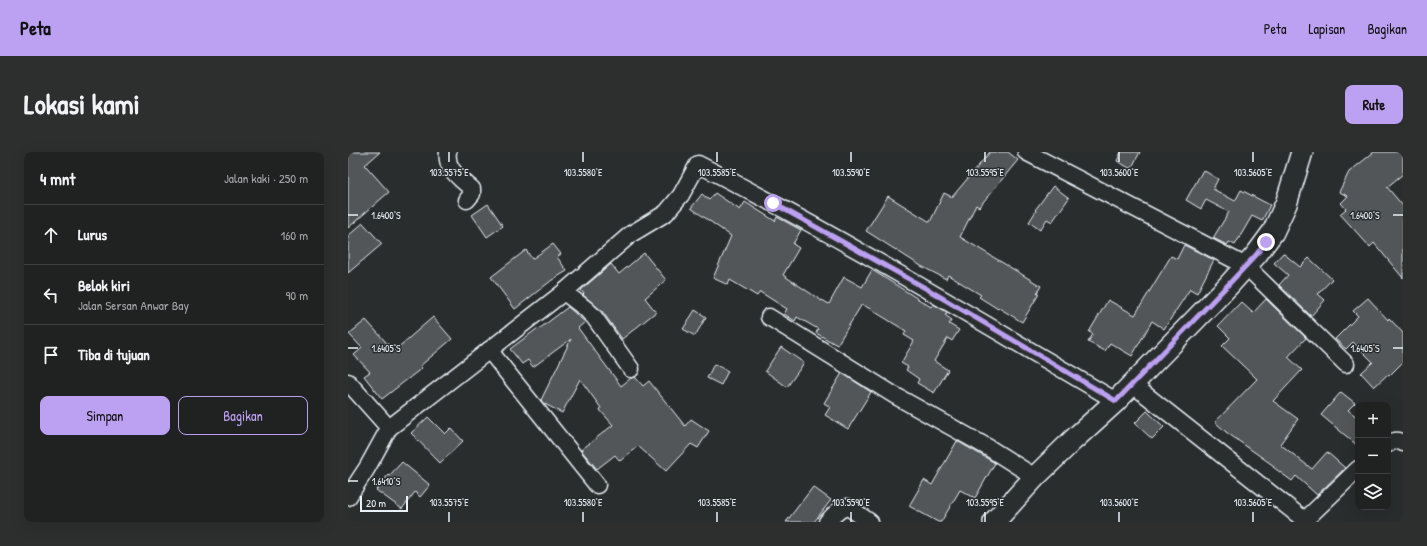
<!DOCTYPE html>
<html lang="id">
<meta charset="utf-8">
<style>
:root{--surface:#202222;--page:#2d2f2f;--text:#f1f3f6;--muted:#a2a4a5;--line:#3d3f40;--accent:#bca0f2}
body{margin:0;font-family:"Patrick Hand",sans-serif;background:var(--page);color:var(--text)}
.controls{position:absolute;right:12px;bottom:12px;display:grid;overflow:hidden;border-radius:8px;box-shadow:0 4px 16px #0002}
.controls button{width:36px;height:36px;display:grid;place-items:center;padding:0;border:0;border-bottom:1px solid var(--line);background:var(--surface);color:var(--text);font:20px sans-serif}
.scale{position:absolute;left:12px;bottom:10px;width:48px;box-sizing:border-box;padding-left:4px;border:2px solid #e8f1f8;border-top:0;font-size:11px;line-height:14px;white-space:nowrap;color:#e8f1f8;-webkit-text-stroke:3px #2a2d2e;paint-order:stroke}
.stop{position:absolute;width:12px;height:12px;margin:-9px;border:3px solid #bca0f2;border-radius:50%;background:#fff}
.stop.end{background:#bca0f2;border-color:#fff;box-shadow:0 1px 4px #0008}
.list{margin:0;padding:0;list-style:none}
h2{display:flex;justify-content:space-between;align-items:center;height:52px;margin:0;padding:0 16px;font-size:17px}
h2 small{font-size:13px;font-weight:400;color:var(--muted)}
.list li{display:grid;grid-template-columns:26px 1fr auto;gap:12px;align-items:center;box-sizing:border-box;height:60px;padding:0 16px;border-top:1px solid var(--line)}
.list b{display:block;font-size:15px;white-space:nowrap}
.list p{margin:0;font-size:13px;white-space:nowrap;color:var(--muted)}
.list em{font-size:13px;font-style:normal;color:var(--muted)}
.actions{display:flex;gap:8px;padding:12px 16px}
.actions a{flex:1;padding:9px 0;border:1px solid var(--accent);border-radius:8px;text-align:center;font-size:14px;color:var(--accent)}
.actions .main{background:var(--accent);color:#111}
.icon{flex:none;width:22px;height:22px;fill:none;stroke:currentColor;stroke-width:2;stroke-linecap:round;stroke-linejoin:round}
.map{position:relative;flex:none;width:1055px;height:370px;overflow:hidden;border-radius:8px}
header{display:flex;align-items:center;gap:24px;box-sizing:border-box;height:56px;padding:0 20px;background:var(--accent);color:#111}
header strong{font-size:19px}
nav{display:flex;gap:22px;margin-inline-start:auto;font-size:14px}
.intro{display:flex;align-items:center;justify-content:space-between;box-sizing:border-box;height:96px;padding:0 24px}
h1{margin:0;font-size:28px}
.button{padding:10px 18px;border-radius:8px;background:var(--accent);color:#111;font-size:14px;font-weight:700}
main{display:flex;gap:24px;padding:0 24px}
aside{flex:1;background:var(--surface);border-radius:8px;box-shadow:0 4px 16px #0002}
.map>svg:first-child{display:block}
</style>
<header>
<strong>Peta</strong>
<nav><a>Peta</a><a>Lapisan</a><a>Bagikan</a></nav>
</header>
<div class="intro"><h1>Lokasi kami</h1><a class="button">Rute</a></div>
<main>
<aside>
<h2>4 mnt<small>Jalan kaki · 250 m</small></h2>
<ul class="list">
<li><svg class="icon" aria-label="ahead" viewBox="0 0 24 24"><path d="M12 20V5M6 11l6-6 6 6"/></svg><div><b>Lurus</b></div><em>160 m</em></li>
<li><svg class="icon" aria-label="left" viewBox="0 0 24 24"><path d="M17 20v-9H6M10 6l-5 5 5 5"/></svg><div><b>Belok kiri</b><p>Jalan Sersan Anwar Bay</p></div><em>90 m</em></li>
<li><svg class="icon" aria-label="arrive" viewBox="0 0 24 24"><path d="M6 21V4h12l-3 4 3 4H6"/></svg><div><b>Tiba di tujuan</b></div></li>
</ul>
<div class="actions"><a class="main">Simpan</a><a>Bagikan</a></div>
</aside>
<div class="map">
<svg width="1055" height="370" viewBox="0 0 1055 370">
<rect width="100%" height="100%" fill="#2a2d2e"/>
<filter id="ink" filterUnits="userSpaceOnUse"><feTurbulence type="fractalNoise" baseFrequency=".025" numOctaves="2"/><feDisplacementMap in="SourceGraphic" scale="8" xChannelSelector="R" yChannelSelector="G"/><feConvolveMatrix kernelMatrix="1 2 1 2 8 2 1 2 1" color-interpolation-filters="sRGB"/></filter>
<g filter="url(#ink)">
<g fill="#535759" stroke="#e8f1f8">
<polygon points="0,0 32,0 17,13 41,40 0,76"/>
<polygon points="642,0 660,0 670,8 631,55 628,53 612,85 693,134 689,141 691,142 674,170 651,156 650,157 631,145 633,143 600,123 598,127 573,114 518,79 540,44 582,70 596,41 604,45"/>
<polygon points="773,0 792,0 783,17 769,9"/>
<polygon points="1026,0 1055,0 1055,22 1039,35 1055,54 1055,126 1026,91 1022,95 992,62 998,57 993,51 1000,44 991,40 1001,20"/>
<polygon points="855,18 870,27 865,37 887,49 893,38 922,53 914,69 904,64 887,93 881,90 879,93 865,86 881,60 858,48 853,57 838,48"/>
<polygon points="705,34 721,46 704,70 699,67 692,78 681,70 688,59 687,58"/>
<polygon points="367,41 392,58 397,50 427,69 429,65 453,78 445,92 451,96 435,123 474,149 474,148 481,152 496,125 514,135 524,118 583,155 585,152 599,160 597,163 604,168 601,172 611,178 604,189 600,186 586,209 600,218 586,241 569,231 571,227 558,218 560,215 553,211 566,189 556,183 558,179 514,152 489,193 468,181 470,177 449,165 447,169 436,162 439,157 412,140 409,144 382,128 380,133 365,126 383,84 343,56 354,42 361,48"/>
<polygon points="140,52 155,74 139,85 124,63"/>
<polygon points="15,71 34,92 0,121 0,84"/>
<polygon points="205,92 213,102 209,105 219,119 204,128 167,157 143,125 178,98 184,107"/>
<polygon points="836,93 866,108 849,141 842,137 816,177 804,169 784,204 762,191 757,199 740,190 745,182 741,180 760,148 787,163 823,104 829,107"/>
<polygon points="296,101 318,128 297,146 308,160 274,187 254,159 235,143 236,142 233,138 263,112 271,122"/>
<polygon points="935,101 952,115 961,106 984,127 970,142 977,148 963,164 931,133 940,123 926,111"/>
<polygon points="1020,146 1040,168 1041,166 1055,181 1055,210 1041,224 1039,223 1026,235 1013,221 1025,210 1005,190 998,197 987,187 1010,164 1005,159"/>
<polygon points="918,147 958,186 940,205 954,218 925,249 950,267 932,292 964,317 979,300 997,316 969,343 948,324 944,329 925,315 926,314 878,280 867,270 909,227 874,194 882,186 870,174 893,150 905,161"/>
<polygon points="220,155 237,170 230,176 273,234 283,226 287,225 295,234 301,229 337,274 343,267 361,279 350,296 343,292 318,319 290,294 272,309 267,303 249,317 233,298 265,273 252,258 253,256 232,227 214,261 195,251 193,248 223,187 185,215 180,208 174,212 162,197 190,176 191,177"/>
<polygon points="347,158 358,165 347,184 335,177"/>
<polygon points="85,165 104,187 72,214 74,216 34,247 16,224 22,220 6,203 14,196 1,182 18,168 46,199"/>
<polygon points="433,195 456,211 439,235 417,219"/>
<polygon points="366,212 380,219 373,233 359,226"/>
<polygon points="494,221 523,240 500,277 477,263 482,255 476,251"/>
<polygon points="993,240 1007,251 1000,258 1010,266 1010,294 973,263"/>
<polygon points="799,259 816,275 804,287 787,271"/>
<polygon points="80,265 97,282 103,276 115,289 92,311 63,281"/>
<polygon points="609,289 647,311 627,346 612,338 593,370 590,370 561,354 576,328 584,333"/>
<polygon points="54,310 82,333 72,345 67,340 54,357 28,338 40,323 41,324"/>
<polygon points="465,335 483,348 466,370 438,370"/>
</g>
<g fill="none" stroke-linecap="round" stroke-linejoin="round">
<defs>
<g id="minor">
<path d="M100,0C97,17 112,26 124,37V42L119,48"/>
<polyline points="678,0 898,114 998,212"/>
<polyline points="216,140 238,157 246,165 283,217"/>
<polyline points="421,165 546,243 641,296 687,325"/>
<polyline points="141,198 249,333"/>
<polyline points="0,230 41,276"/>
<polyline points="784,232 959,370"/>
<path d="M1040,292C1045,289 1050,287 1055,291"/>
<path d="M0,345L19,316L41,276L216,140L283,82L318,61L333,43L350,12C493,85 630,168 768,249"/>
<polyline points="957,368 1010,317"/>
<path d="M479,370C485,364 491,356 500,355L522,370"/>
</g>
<polyline id="major" points="646,370 687,325 725,288 768,249 879,135 908,103 925,80 938,52 954,0"/>
</defs>
<use href="#minor" stroke="#e8f1f8" stroke-width="19"/>
<use href="#major" stroke="#e8f1f8" stroke-width="24"/>
<use href="#minor" stroke="#2a2d2e" stroke-width="16"/>
<use href="#major" stroke="#2a2d2e" stroke-width="21"/>
</g>
</g>
<g fill="none" stroke-linecap="round" stroke-linejoin="round" filter="url(#ink)">
<polyline stroke="#bca0f2" stroke-width="5" points="425,51 579,137 768,249 878,135 908,103 918,90"/>
</g>
<path fill="none" stroke="#e8f1f8" stroke-width="1.5" d="M101,0V10M235,0V10M369,0V10M503,0V10M637,0V10M771,0V10M905,0V10M0,63H10M1045,63H1055M0,196H10M1045,196H1055M0,329H10M101,360V370M235,360V370M369,360V370M503,360V370M637,360V370M771,360V370M905,360V370"/>
<g font-size="10" text-anchor="middle" fill="#e8f1f8" stroke="#2a2d2e" stroke-width="3" stroke-linejoin="round" paint-order="stroke">
<text x="101" y="24">103.5575°E</text>
<text x="235" y="24">103.5580°E</text>
<text x="369" y="24">103.5585°E</text>
<text x="503" y="24">103.5590°E</text>
<text x="637" y="24">103.5595°E</text>
<text x="771" y="24">103.5600°E</text>
<text x="905" y="24">103.5605°E</text>
<text x="38" y="67">1.6400°S</text>
<text x="1017" y="67">1.6400°S</text>
<text x="38" y="200">1.6405°S</text>
<text x="1017" y="200">1.6405°S</text>
<text x="38" y="333">1.6410°S</text>
<text x="101" y="354">103.5575°E</text>
<text x="235" y="354">103.5580°E</text>
<text x="369" y="354">103.5585°E</text>
<text x="503" y="354">103.5590°E</text>
<text x="637" y="354">103.5595°E</text>
<text x="771" y="354">103.5600°E</text>
<text x="905" y="354">103.5605°E</text>
</g>
</svg>
<div class="controls">
<button>+</button>
<button>−</button>
<button><svg class="icon" aria-label="layers" viewBox="0 0 24 24"><path d="M12 4l9 5-9 5-9-5zM3 14l9 5 9-5"/></svg></button>
</div>
<div class="scale">20 m</div>
<div class="stop" style="left:425px;top:51px"></div>
<div class="stop end" style="left:918px;top:90px"></div>
</div>
</main>
